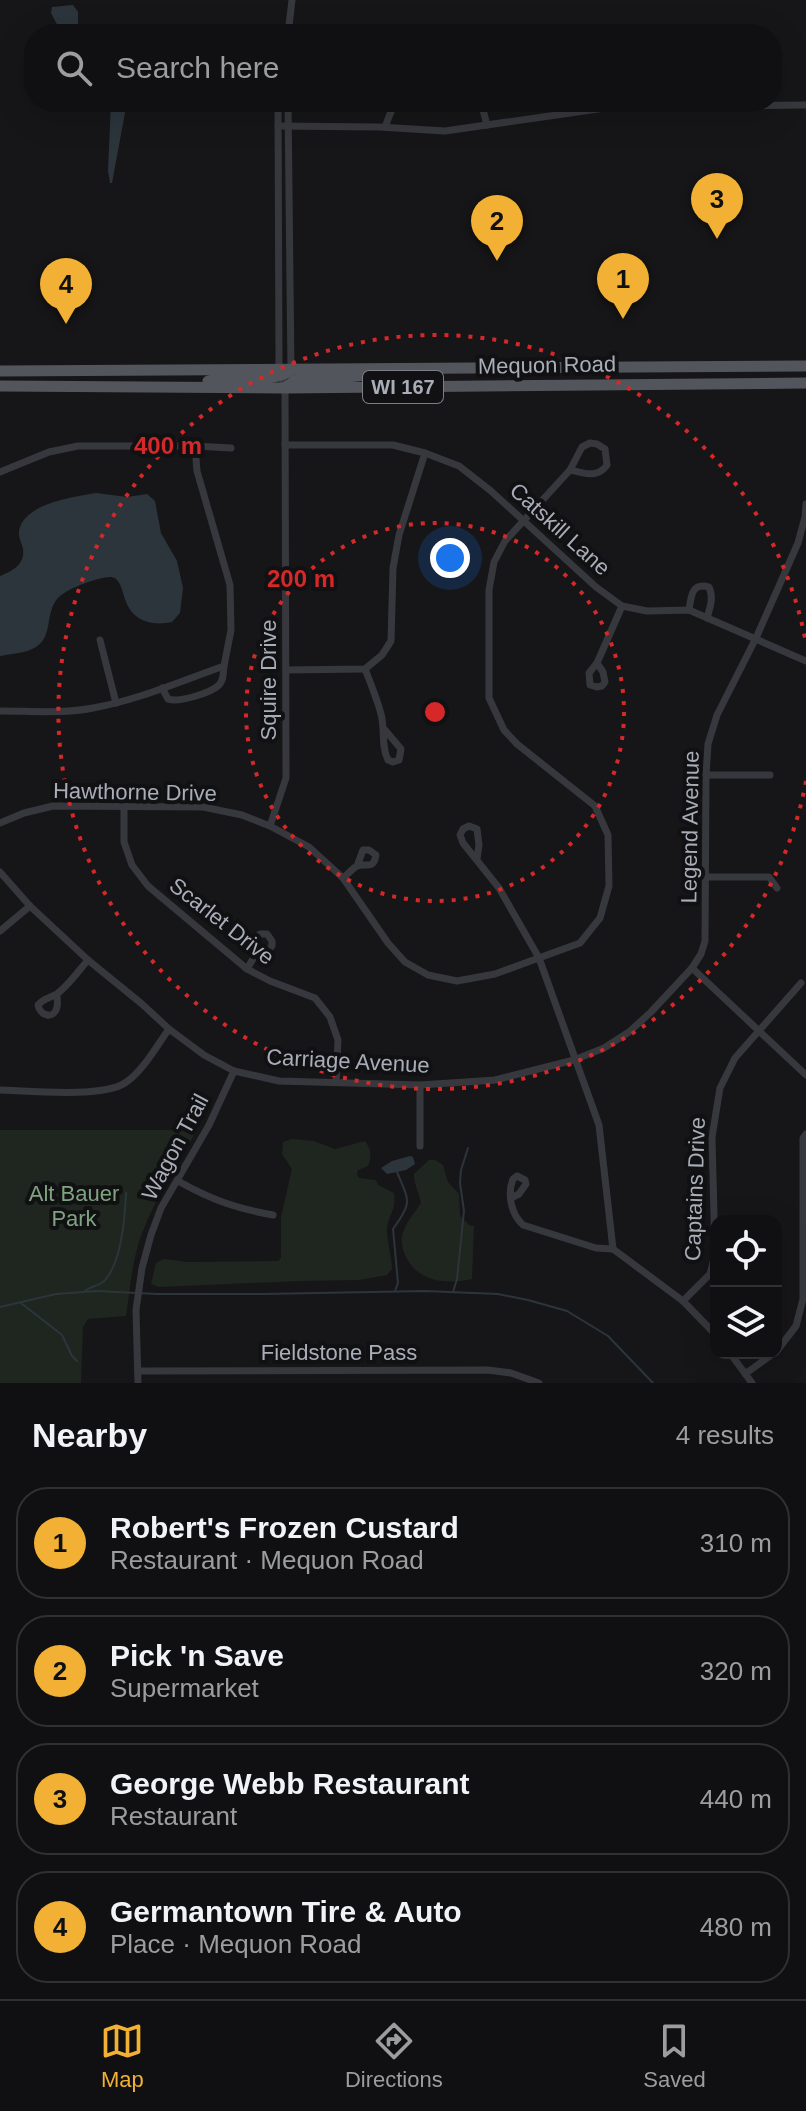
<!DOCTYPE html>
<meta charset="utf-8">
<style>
:root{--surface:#101012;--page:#1e1e20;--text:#f1f3f6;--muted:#9c9d9f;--line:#303032;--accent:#f2b134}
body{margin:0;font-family:Helvetica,sans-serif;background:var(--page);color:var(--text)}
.controls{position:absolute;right:24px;bottom:24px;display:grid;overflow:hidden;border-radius:16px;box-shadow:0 8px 32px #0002}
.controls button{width:72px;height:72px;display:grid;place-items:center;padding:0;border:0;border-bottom:2px solid var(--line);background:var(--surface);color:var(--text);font:40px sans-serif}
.you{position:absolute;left:450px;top:558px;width:28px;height:28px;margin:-20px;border:6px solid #fff;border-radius:50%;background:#1a73e8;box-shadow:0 0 0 12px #1a73e833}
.badge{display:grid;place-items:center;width:52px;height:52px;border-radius:50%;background:var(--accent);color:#111;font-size:26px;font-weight:700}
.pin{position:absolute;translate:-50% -66px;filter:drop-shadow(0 2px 4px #0008)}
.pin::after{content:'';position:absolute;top:42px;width:28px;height:24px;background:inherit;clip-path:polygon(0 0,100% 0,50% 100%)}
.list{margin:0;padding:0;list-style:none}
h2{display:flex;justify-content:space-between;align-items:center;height:104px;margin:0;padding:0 32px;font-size:34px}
h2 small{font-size:26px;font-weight:400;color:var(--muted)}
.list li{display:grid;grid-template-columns:52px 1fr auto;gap:24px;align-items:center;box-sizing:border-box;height:112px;margin:0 16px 16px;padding:0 16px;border:2px solid var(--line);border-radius:32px}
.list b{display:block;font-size:30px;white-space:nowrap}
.list p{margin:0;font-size:26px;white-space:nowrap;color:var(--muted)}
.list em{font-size:26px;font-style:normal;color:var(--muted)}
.icon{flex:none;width:44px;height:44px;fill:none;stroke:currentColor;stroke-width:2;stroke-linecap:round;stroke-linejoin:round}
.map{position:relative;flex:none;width:806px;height:1383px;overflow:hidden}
.search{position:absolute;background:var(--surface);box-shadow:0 8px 32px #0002;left:24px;right:24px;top:24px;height:88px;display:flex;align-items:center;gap:20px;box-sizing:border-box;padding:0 28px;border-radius:32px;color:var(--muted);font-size:30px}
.sheet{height:616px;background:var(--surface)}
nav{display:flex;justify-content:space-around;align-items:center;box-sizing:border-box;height:112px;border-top:2px solid var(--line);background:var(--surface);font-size:22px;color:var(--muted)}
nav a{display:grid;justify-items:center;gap:4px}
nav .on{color:var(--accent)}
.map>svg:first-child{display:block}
</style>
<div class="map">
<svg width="806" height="1383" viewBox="0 0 806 1383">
<rect width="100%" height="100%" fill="#161618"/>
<g fill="#1e261f">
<path d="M0,1130H197C177,1164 155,1198 141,1236C132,1261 130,1290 126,1316L88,1319L83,1327L81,1383H0Z"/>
<path d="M292,1139L314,1141L335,1149L365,1141C371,1149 372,1156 368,1166L358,1170L357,1174L359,1178L376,1180L378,1185L394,1193C397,1211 387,1216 387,1230C387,1243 392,1256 392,1269L387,1275L359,1280L300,1281L159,1287L151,1284L156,1263L164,1259L187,1262L278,1261L281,1258V1217L292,1169L282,1154L283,1142Z"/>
<path d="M429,1160H435L443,1165L448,1182L459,1194L460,1216L469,1225L474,1226L472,1279C460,1282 439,1283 427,1277C412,1271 400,1253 402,1236C405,1223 414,1214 421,1203C419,1193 414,1185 414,1174Z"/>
</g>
<g fill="#2c353c">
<polygon points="73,5 78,12 78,34 62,34 51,13 52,7"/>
<polygon points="111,102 127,102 112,183 110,183 108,171"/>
<path d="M96,493L127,497L147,494L155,501L161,533L177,561L183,588L180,613L172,622C153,626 134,622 126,602C123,595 122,584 116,579C112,575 103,578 98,579C85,583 62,590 55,602C46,616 52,637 36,647C27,653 11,654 0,656V576C12,571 25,565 23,549C22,543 18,538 19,531C24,503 74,497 96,493Z"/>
<polygon points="410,1156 413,1157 415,1164 406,1170 387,1174 381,1168 392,1161"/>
</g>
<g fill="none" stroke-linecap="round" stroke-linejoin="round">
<g stroke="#2c353c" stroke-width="2">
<path d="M85,1291C91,1286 101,1286 106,1279C122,1259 125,1218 126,1193"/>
<path d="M395,1291L398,1283L393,1229C413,1202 409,1201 397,1172"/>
<polyline points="453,1292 457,1279 464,1211 460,1183 461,1170 468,1148"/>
<polyline points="21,1303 62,1335 72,1356 77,1361"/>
<polyline points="0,1307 56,1294 97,1291 157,1294 264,1294 425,1291 498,1294 528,1300 567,1311 608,1336 653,1383"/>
</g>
<g stroke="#37383d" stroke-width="7">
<polyline points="376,30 381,34"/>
<polyline points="288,34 292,0"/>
<polyline points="503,34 512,28"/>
<polyline points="288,102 291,371"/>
<polyline points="481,102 487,125"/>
<polyline points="278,126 379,127 445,131 612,107 806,105"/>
<polyline points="385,127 390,114 396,102"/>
<polyline points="285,445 393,445 425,453 459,466 491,491 596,587 622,606 647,611 689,610 806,661"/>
<polyline points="0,472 49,452 78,446 195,446 231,448"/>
<path d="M689,610C691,596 692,582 709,587C714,598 710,607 707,618"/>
<polyline points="100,640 116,703"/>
<polyline points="597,663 603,672 605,682 602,686 597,687 590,685 589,673 597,663 622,606"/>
<path d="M365,669C371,684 377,699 381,714C385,728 381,747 388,760L393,762L399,760L401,749L385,730"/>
<polyline points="286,670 365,669 382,655 391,641 393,568 399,535 425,453"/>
<path d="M162,688L168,699C178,703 211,693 219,685C224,680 223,673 224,666"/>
<path d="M0,711C31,711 63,714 93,708C138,700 181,681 224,666L231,630L230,585L197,471L195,446"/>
<polyline points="706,775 770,775"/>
<polyline points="124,807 124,842 132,865 148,886 247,969 270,981 315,998 330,1017 338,1040 336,1082"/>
<path d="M0,823L24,813L53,806L203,807L242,815L270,826L309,847L343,878L388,943L405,962L428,975L457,981L495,974L580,943L600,918L609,886L608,835L595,806L517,744L504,730L489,698V590L494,562L505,541L570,470L582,447L590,443L597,444L605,449L607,465C597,479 585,473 570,470"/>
<polyline points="270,826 286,778 285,388 279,368 278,102"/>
<polyline points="477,859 479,845 477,829 469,826 463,829 460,835 463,843 499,888 539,958 599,1125 613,1249"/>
<polyline points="0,872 30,906 88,960 142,1004 169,1029 204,1055 234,1071 279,1081 420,1085 495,1080 574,1060 604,1048 629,1032 651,1012 692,968 701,954 705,941 706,775 708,744 717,715 756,638 798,543 805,517 806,504"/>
<polyline points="706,877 769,877 777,888"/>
<path d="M343,878C347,875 353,868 357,866C367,862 373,871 376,855L369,850H363L357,866"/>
<polyline points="0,931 30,906"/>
<polyline points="692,968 806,1075"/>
<polyline points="247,969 257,952 255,937 260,934 267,934 272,941 272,946 268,950 257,952"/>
<path d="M57,995C57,999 58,1003 57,1007C54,1020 40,1016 38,1005C44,998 47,999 55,995C65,990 80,969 88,960"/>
<polyline points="420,1085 420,1146"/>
<path d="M0,1090C30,1091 102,1098 125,1083C143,1071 156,1047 169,1029"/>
<path d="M178,1181C212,1200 235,1208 273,1215"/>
<path d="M511,1198L519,1194L526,1184L525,1180L517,1176L513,1179C507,1194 511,1214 523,1225L596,1248L613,1249"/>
<polyline points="613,1249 683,1301 716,1335"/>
<polyline points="683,1301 710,1274 715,1255 712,1137 720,1088 735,1058 801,983"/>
<polyline points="776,1352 796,1326 803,1299 803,1138 806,1134"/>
<polyline points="730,1353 752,1383"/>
<polyline points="138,1371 488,1370 511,1373 539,1383"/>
<polyline points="745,1374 774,1353"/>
<polyline points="138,1383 136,1310 142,1268 151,1235 161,1208 209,1125 234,1071"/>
</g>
<g stroke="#53555c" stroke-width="11">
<polyline points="0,371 806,366"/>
<path d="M208,381C216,379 225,378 234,378C253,377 277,382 292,369"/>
<polyline points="0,386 285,388 806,383"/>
<polyline points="286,387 295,380 302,378 338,378 365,375"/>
</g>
</g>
<g fill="none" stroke="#d62828" stroke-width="4" stroke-dasharray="4 8">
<circle cx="435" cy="712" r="189"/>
<path d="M806 781A377 377 0 1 1 806 643"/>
</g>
<g text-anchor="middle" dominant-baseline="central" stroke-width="8" stroke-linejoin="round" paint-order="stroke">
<rect fill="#111113" stroke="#7b7e86" stroke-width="2" x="363" y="371" width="80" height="32" rx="6"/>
<g font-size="20" font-weight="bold" fill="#a8adb8">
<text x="403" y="387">WI 167</text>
</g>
<g font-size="22" fill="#a8adb8" stroke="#111113">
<text transform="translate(547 365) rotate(-1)">Mequon Road</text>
<text transform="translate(560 529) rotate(42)">Catskill Lane</text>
<text transform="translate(268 680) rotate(-90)">Squire Drive</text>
<text transform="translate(135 792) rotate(1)">Hawthorne Drive</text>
<text transform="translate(690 827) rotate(-89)">Legend Avenue</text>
<text transform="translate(222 921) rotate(38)">Scarlet Drive</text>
<text transform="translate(348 1061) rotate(3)">Carriage Avenue</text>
<text transform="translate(175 1147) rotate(-62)">Wagon Trail</text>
<text transform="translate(695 1189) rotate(-88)">Captains Drive</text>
<text x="339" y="1352">Fieldstone Pass</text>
</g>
<g font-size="22" fill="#7fa381" stroke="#111113">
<text x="74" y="1193">Alt Bauer<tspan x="74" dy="25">Park</tspan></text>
</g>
</g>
<circle cx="435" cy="712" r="12" fill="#d62828" stroke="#111113" stroke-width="4"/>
<g font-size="24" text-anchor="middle" font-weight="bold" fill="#d62828" stroke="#111113" stroke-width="8" stroke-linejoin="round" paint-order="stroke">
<text x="168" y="454">400 m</text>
<text x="301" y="587">200 m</text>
</g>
</svg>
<div class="controls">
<button><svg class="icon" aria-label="locate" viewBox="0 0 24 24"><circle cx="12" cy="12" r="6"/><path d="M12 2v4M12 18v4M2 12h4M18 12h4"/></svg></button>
<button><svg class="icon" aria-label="layers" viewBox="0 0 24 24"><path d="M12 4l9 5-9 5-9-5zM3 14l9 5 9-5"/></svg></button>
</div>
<div class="you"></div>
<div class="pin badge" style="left:623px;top:319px">1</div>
<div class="pin badge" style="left:497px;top:261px">2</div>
<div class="pin badge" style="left:717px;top:239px">3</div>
<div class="pin badge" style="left:66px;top:324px">4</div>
<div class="search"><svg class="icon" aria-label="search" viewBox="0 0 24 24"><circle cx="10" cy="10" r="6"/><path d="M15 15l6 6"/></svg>Search here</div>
</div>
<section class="sheet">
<h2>Nearby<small>4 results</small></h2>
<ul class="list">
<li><span class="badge">1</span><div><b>Robert's Frozen Custard</b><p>Restaurant · Mequon Road</p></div><em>310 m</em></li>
<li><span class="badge">2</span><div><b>Pick 'n Save</b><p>Supermarket</p></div><em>320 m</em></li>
<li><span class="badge">3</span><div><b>George Webb Restaurant</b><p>Restaurant</p></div><em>440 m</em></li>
<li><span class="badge">4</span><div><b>Germantown Tire &amp; Auto</b><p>Place · Mequon Road</p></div><em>480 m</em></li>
</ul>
</section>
<nav>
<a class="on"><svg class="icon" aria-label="map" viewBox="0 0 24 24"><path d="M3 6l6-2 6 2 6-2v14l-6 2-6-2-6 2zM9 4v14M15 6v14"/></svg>Map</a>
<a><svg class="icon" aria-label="directions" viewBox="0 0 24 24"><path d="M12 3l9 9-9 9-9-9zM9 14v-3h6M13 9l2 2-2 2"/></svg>Directions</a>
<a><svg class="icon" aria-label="saved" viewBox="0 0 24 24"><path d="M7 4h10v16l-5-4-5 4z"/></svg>Saved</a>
</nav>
